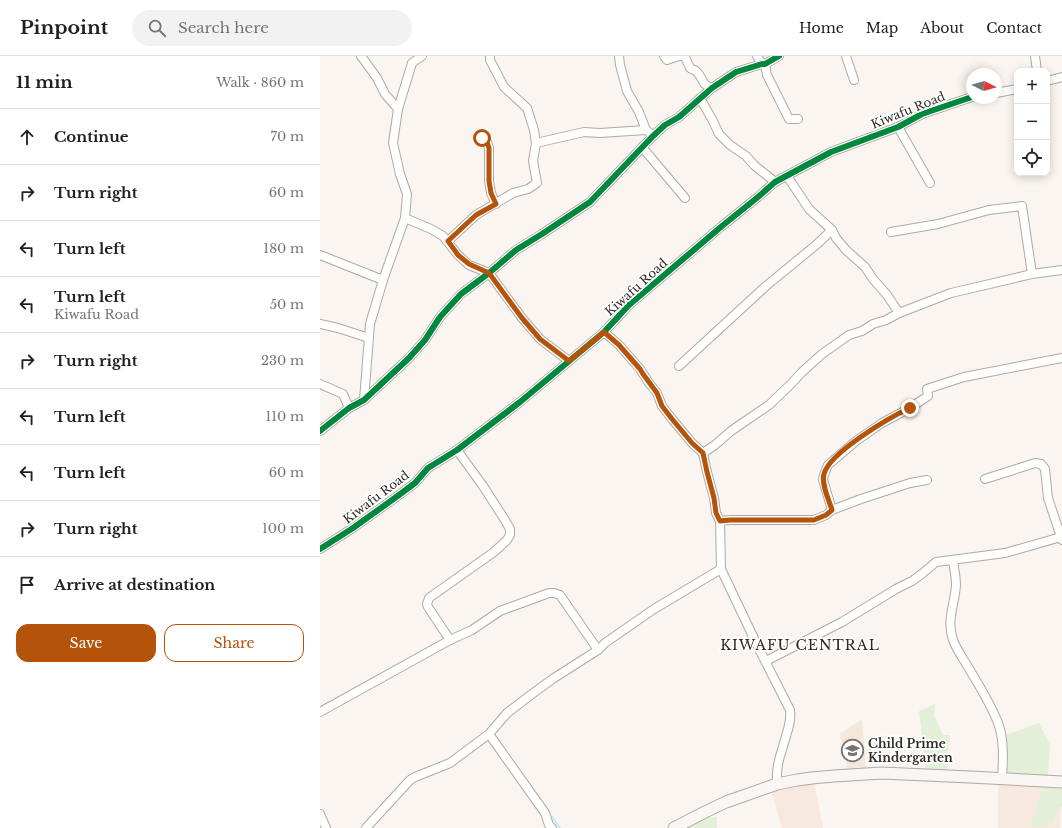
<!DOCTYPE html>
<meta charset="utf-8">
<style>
:root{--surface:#fff;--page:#f2f2f2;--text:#202124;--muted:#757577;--line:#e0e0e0;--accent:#b45309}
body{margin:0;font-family:"Libre Baskerville",serif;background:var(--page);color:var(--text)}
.controls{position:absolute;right:12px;top:12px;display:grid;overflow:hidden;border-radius:8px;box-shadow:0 2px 10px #0003}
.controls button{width:36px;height:36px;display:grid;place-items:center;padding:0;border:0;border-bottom:1px solid var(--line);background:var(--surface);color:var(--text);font:20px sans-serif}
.compass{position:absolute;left:646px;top:12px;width:36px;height:36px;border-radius:50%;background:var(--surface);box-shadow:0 2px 10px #0003;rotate:96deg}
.stop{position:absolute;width:12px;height:12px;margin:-9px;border:3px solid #b45309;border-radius:50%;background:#fff}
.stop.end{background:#b45309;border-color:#fff;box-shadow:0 1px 4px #0008}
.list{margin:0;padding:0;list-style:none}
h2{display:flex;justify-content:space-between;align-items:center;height:52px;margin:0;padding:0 16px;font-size:17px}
h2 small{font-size:13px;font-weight:400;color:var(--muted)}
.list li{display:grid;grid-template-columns:26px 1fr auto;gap:12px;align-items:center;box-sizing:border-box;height:56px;padding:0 16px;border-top:1px solid var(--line)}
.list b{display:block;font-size:15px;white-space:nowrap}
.list p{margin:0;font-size:13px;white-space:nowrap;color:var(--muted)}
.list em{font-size:13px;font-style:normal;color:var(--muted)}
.actions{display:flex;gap:8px;padding:12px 16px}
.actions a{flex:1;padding:9px 0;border:1px solid var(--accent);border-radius:12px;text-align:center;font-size:14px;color:var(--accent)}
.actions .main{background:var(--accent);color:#fff}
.icon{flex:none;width:22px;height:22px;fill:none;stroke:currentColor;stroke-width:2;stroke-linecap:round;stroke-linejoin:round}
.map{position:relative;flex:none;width:742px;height:772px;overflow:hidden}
header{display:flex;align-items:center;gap:24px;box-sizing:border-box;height:56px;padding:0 20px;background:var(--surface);border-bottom:1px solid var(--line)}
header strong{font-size:19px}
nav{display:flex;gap:22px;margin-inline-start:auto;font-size:14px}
.search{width:280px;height:36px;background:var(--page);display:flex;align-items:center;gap:10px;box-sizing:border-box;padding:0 14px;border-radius:22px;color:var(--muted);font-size:15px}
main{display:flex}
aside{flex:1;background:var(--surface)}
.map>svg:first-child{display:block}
</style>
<header>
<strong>Pinpoint</strong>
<div class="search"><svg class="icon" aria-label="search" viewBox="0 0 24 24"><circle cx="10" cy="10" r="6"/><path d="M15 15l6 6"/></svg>Search here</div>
<nav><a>Home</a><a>Map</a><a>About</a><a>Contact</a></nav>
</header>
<main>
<aside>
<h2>11 min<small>Walk · 860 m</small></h2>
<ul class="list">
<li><svg class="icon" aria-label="ahead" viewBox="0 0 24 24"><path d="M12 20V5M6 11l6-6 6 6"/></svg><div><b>Continue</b></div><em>70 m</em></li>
<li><svg class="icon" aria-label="right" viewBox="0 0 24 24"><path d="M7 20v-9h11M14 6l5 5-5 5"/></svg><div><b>Turn right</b></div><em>60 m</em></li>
<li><svg class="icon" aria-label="left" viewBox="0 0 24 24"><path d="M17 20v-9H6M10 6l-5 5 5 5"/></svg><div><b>Turn left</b></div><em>180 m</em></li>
<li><svg class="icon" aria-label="left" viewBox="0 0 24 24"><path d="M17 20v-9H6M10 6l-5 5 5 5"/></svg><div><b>Turn left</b><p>Kiwafu Road</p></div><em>50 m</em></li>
<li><svg class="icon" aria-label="right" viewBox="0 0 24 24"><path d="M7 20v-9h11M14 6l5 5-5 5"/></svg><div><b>Turn right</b></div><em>230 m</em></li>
<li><svg class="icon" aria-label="left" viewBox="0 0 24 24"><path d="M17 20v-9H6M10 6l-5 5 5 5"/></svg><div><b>Turn left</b></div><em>110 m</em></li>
<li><svg class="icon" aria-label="left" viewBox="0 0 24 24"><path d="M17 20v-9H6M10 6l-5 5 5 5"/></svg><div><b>Turn left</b></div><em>60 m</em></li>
<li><svg class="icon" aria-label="right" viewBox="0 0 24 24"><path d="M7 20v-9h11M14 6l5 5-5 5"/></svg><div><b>Turn right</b></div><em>100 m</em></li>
<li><svg class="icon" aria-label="arrive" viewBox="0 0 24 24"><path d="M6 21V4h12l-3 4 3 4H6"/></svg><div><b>Arrive at destination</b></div></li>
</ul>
<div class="actions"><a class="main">Save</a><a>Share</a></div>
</aside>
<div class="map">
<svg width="742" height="772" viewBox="0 0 742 772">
<rect width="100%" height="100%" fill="#faf5f0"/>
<g fill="#f8e9e0">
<polygon points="678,725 742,729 740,772 678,772"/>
<polygon points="494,726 503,772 462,772 451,734"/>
</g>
<polygon fill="#f4e8dd" points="542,663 546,713 527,715 526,704 520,678"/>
<g fill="#e2f0d8">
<polygon points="615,648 614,660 623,679 630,679 627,704 628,717 606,714 599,655"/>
<polygon points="719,667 730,689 728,718 726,721 687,720 688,699 678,682"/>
<polygon points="727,732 742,733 742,751 739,752 737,757 730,770 713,771 711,768 711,764 717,757 718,744 721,736"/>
<polygon points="386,761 397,761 397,772 365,772"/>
</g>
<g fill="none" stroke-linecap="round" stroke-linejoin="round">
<polyline stroke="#c6e6f6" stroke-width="2" points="232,761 240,772"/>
<defs>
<g id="street">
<polyline points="41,0 57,22 65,38 78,53 73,87 80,118 87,138 85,162 63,224 50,268 44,344"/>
<polyline points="170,0 170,4 184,31 207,52 214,74 216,87 264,76 280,77 326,74"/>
<polyline points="299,0 300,9 307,35 319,56 326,74 330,77"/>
<polyline points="344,0 347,4 359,0"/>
<path d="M362,0L365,1L370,12C371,13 375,14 376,15C384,22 380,28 392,32"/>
<polyline points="437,0 442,8"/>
<polyline points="526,0 534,24"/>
<polyline points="715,0 717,15"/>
<polyline points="445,8 447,19 469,63 478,63"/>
<polyline points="727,25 742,21"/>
<polyline points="676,37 697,33"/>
<polyline points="380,42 393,65 399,78 410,89 426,100 434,109 455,126"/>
<polyline points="78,53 92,7 102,0"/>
<polyline points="578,71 610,127"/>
<polyline points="162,82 167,86 169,92 169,125 171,137 176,148"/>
<polyline points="322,91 365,142"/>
<polyline points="467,120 489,153 512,174 516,182 526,194 545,211 553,223 567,239 579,257"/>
<polyline points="85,162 111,173 123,180 138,199 149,209 169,217 202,262 220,283 249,305"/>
<polyline points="571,176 618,168 669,154 702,150 712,218"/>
<polyline points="128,185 156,159 193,137 208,133 217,127 213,105 216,87"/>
<polyline points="0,199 63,224"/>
<polyline points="0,268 18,272 49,282"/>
<path d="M284,276L299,289L320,313L329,327L337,337L342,350L352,363L372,387L383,397L387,416L394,442L396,457L400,465L401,513L438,591L470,654C472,667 465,681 462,694C458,705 456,716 457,728"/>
<polyline points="359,310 446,230 496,189 512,174"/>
<polyline points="0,328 23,338 29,352"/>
<polyline points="0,375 29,352 44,344 89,302 105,284 120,261 141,238 169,217 196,194 222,178 270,146 333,80 345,69 359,61 392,32 416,16 442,8 445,8 459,0"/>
<polyline points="383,397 395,389 411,375 449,349 472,327 481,317 502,298 529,279 542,275 553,268 566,264 579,257 631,237 712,218 742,214"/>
<polyline points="665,423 715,407 721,408 725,413 728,442 742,484"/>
<polyline points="512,454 503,424 504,419 508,409 536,385 562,367 590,352 608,340 607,333 644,321 742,302"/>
<polyline points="400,465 410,464 494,464 506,459 512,454 541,443 590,427 607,424"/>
<polyline points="0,493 33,472 79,439 95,427 108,412 137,394 200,346 284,276 309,249 402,170 438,141 455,126 511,96 578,71 602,58 646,43 652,41"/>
<path d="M633,505C634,512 636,521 636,529C635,548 626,564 633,584C637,595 645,605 651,616C661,633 675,655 680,673C684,689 683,706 682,722"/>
<polyline points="130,584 108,551 107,548 109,542 174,496 187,484 190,479 190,473 185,464 163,430 137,394"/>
<polyline points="446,605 522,566 576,533 592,525 603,517 616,506 685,497 741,481"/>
<polyline points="0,656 130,584 152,574 180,555 229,537 234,537 240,539 278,594"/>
<polyline points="169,678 225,757 229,769 232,772"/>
<polyline points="0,758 6,772"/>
<polyline points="46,772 90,724 95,721 130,707 169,678 187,657 216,635 234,622 278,594 285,587 334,553 401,513"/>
</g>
<polyline id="secondary" points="354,772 385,756 406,746 457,728 477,724 492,722 514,720 562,717 650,721 742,726"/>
</defs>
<use href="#street" stroke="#afaaa5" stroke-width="10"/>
<use href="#secondary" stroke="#afaaa5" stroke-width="13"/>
<use href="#street" stroke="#fefefd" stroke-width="8"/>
<use href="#secondary" stroke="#faf6f3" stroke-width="11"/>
<defs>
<g id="cycleway">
<polyline points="0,375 29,352 44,344 89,302 105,284 120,261 141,238 169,217 196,194 222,178 270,146 333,80 345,69 359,61 392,32 416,16 442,8 445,8 459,0"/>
<polyline points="0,493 33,472 79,439 95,427 108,412 137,394 200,346 284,276 309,249 402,170 438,141 455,126 511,96 578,71 602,58 646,43 652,41"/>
</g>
</defs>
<use href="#cycleway" stroke="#fff" stroke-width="8"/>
<use href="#cycleway" stroke="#00873e" stroke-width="6"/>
</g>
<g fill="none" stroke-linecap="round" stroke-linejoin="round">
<path stroke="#b45309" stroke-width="5" d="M162,82L167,86L169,92V125L171,137L176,148L156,159L128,185L138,199L149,208L169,217L202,262L220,283L249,305L284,276L299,289L320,313L323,318L337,337L342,350L352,363L372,387L383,397L387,416L394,442L396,457L400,465L410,464H494L506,459L512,454C509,444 501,428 504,418C509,397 570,361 590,352"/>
</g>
<defs>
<symbol id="school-ring" viewBox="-11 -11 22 22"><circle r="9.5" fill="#fff" stroke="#77726d" stroke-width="1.5"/><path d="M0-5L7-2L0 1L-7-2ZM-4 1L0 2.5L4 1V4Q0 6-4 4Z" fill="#77726d"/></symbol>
</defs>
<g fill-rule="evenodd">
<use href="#school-ring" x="520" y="682" width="25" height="25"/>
</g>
<g text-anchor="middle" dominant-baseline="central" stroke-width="3.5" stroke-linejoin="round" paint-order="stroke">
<g font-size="12" fill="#312b26" stroke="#fff">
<text transform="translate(588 54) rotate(-22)">Kiwafu Road</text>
<text transform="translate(316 231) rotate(-42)">Kiwafu Road</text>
<text transform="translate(56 441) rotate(-37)">Kiwafu Road</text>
</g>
<g font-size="12" font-weight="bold" fill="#312b26" stroke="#fff" text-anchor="start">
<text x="548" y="687">Child Prime<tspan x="548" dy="14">Kindergarten</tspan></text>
</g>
<g font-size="14" letter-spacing="1" fill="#34271d" stroke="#fff">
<text x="480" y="589">KIWAFU CENTRAL</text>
</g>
</g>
</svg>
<div class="controls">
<button>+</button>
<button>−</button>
<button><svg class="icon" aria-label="locate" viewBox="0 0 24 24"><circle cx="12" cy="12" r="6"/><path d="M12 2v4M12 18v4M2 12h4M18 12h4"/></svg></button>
</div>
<svg class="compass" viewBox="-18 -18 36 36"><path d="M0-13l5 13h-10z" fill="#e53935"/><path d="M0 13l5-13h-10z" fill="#757577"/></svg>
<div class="stop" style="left:162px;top:82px"></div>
<div class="stop end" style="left:590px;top:352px"></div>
</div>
</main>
